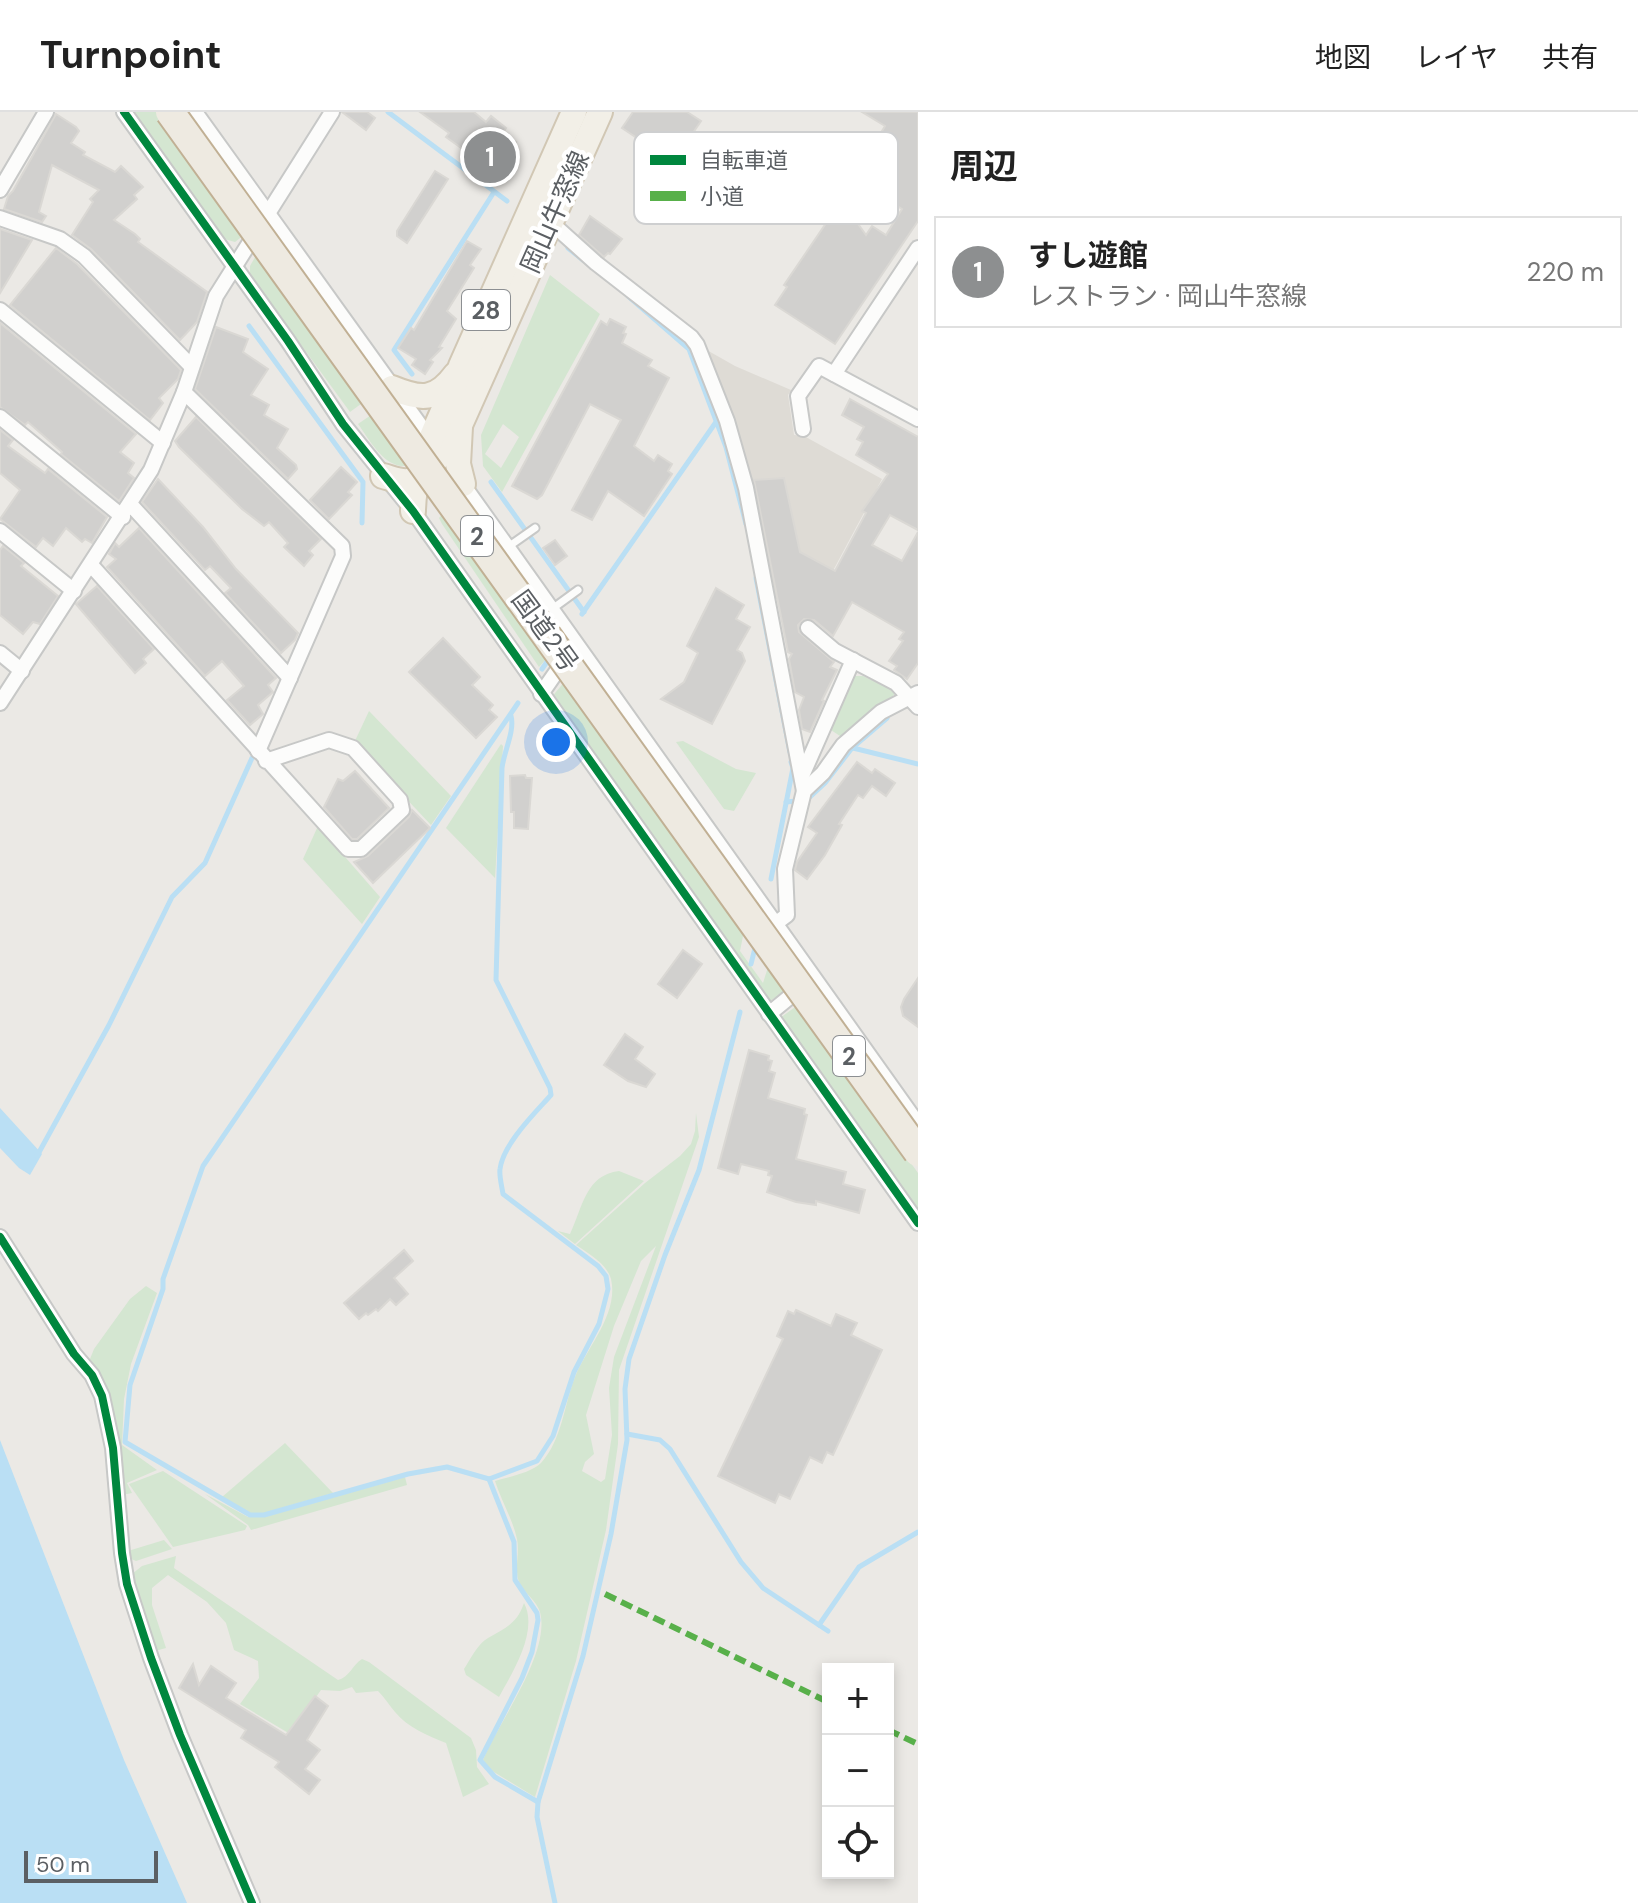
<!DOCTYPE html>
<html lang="ja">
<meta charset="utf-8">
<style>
:root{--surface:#fff;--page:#f2f2f2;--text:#222;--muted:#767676;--line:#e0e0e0;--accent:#8d8f90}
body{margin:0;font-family:"DM Sans","Noto Sans JP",sans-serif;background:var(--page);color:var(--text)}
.controls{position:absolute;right:24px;bottom:24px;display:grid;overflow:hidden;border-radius:0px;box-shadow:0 4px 12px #0003}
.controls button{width:72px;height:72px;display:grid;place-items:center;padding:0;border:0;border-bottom:2px solid var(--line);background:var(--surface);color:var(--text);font:40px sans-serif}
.scale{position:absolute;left:24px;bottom:20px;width:134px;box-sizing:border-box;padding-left:8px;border:4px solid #5b5f63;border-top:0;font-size:22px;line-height:28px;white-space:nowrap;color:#5b5f63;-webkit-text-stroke:6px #fff;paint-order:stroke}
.you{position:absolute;left:556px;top:630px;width:28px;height:28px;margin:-20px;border:6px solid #fff;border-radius:50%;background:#1a73e8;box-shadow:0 0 0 12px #1a73e833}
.badge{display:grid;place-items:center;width:52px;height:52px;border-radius:50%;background:var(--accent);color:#fff;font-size:26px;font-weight:700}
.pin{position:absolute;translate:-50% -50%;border:4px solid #fff;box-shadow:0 2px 8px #0006}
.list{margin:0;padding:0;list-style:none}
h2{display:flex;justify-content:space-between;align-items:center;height:104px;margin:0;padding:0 32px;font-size:34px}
h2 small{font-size:26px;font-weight:400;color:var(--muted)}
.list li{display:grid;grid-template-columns:52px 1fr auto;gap:24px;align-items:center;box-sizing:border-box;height:112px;margin:0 16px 16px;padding:0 16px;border:2px solid var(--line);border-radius:0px}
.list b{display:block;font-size:30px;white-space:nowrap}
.list p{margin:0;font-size:26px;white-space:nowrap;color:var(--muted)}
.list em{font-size:26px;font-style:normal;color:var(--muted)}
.icon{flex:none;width:44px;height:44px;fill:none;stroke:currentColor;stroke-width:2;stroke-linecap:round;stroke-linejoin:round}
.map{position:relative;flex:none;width:918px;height:1791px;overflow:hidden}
header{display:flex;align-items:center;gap:48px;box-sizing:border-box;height:112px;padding:0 40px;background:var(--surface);border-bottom:2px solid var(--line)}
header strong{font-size:38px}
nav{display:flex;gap:44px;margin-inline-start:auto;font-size:28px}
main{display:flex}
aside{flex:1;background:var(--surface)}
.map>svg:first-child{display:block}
</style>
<header>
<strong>Turnpoint</strong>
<nav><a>地図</a><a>レイヤ</a><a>共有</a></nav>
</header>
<main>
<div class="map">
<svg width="918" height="1791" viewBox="0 0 918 1791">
<rect width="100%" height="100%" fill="#ebe9e5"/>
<polygon fill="#dedbd5" points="705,237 735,254 791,278 788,283 794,323 804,324 882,367 820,483 775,487 742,349"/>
<g fill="#d4e6d1" fill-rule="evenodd">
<polygon points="132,0 156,0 244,123 235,130 221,126"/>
<polygon points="258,140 365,289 350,300 250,163 250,154"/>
<path d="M550,163L600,202L502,380L483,354L481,323ZM503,312L519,325L501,356L485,342Z"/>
<path d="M374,301L410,353C386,360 370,328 358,312Z"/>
<polygon points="445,399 547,546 539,555 442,412 439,406"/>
<path d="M853,564H863L896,580C891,589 854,615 843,626L831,618L830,612Z"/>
<polygon points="565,569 744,819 740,839 763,871 768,855 786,879 768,890 551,586"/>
<polygon points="369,599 451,684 431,713 354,631"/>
<polygon points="683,629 736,657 756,661 734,699 724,697 676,630"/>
<polygon points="501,632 503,634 495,766 446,716"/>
<polygon points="318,714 380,785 362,812 303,747"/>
<polygon points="798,893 918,1061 918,1100 780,906"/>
<path d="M696,1001L699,1025L619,1258L618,1332L606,1418L576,1549L535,1685L489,1657L483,1648C498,1611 551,1541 540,1500C537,1489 524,1481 519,1470C514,1457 520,1441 517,1427C513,1408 501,1388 495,1369C508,1365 531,1361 541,1351C562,1328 564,1293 575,1265C587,1235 619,1202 611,1167C607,1152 588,1141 576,1133L645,1071L680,1044L691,1032L695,1019ZM656,1134L614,1245L609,1276L612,1323L605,1367L601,1370L582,1359L585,1350L594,1342L586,1303L614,1214L641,1149Z"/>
<path d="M619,1059L644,1069L575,1132L558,1119L570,1122C583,1094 586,1063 619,1059Z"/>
<polygon points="146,1174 157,1181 131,1252 124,1287 122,1333 157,1358 127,1371 132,1381 122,1383 119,1337 111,1293 90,1247 94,1237 130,1187"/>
<polygon points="285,1331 333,1381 264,1401 250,1401 222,1385"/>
<polygon points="163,1359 247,1414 245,1418 173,1435 129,1372"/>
<polygon points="405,1365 407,1373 251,1418 248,1413 205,1382 248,1405 264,1405"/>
<polygon points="164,1428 172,1437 136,1449 129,1446 128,1439"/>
<path d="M176,1444L174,1456L338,1568C350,1565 352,1553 362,1547L369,1550L471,1626L476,1638L477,1655L489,1672L463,1685L446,1631C428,1624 407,1615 395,1600C389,1593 385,1586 378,1579L356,1581L352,1575L340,1579L321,1578L290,1622L240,1592L259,1566L258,1549L234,1538L226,1511L207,1490L168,1463L152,1476V1493L166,1536L155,1539L134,1475L132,1462L142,1454Z"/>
<path d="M524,1491C539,1519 512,1561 499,1585L466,1563L464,1557C470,1548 478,1531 488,1526C505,1516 517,1512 524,1491Z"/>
</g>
<g fill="#badff4">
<polygon points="0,996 42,1042 30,1063 19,1056 0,1036"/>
<polygon points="0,1328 124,1648 187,1791 0,1791"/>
</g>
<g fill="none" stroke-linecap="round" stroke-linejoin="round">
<g stroke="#badff4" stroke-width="5">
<polyline points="388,0 507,89"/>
<polyline points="568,136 583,148"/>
<polyline points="628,184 689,237 726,335 746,412"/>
<polyline points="249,214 363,370 362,411"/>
<polyline points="412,262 394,238 494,80"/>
<polyline points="491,370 584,500"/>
<polyline points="756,466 790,640"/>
<polyline points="582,502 716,310"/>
<polyline points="542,557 551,544"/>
<polyline points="518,591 203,1054 163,1167 163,1177 130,1273 125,1330 250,1403 264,1403 408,1362 447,1355 489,1367 514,1430 515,1468 537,1501 538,1508 532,1540 522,1566 480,1648 495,1665 538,1690"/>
<polyline points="853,636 918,652"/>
<polyline points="786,690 806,688 811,684 825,671 852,636 887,606"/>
<polyline points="771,767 793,656 791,650"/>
<polyline points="751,852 756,832"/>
<polyline points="37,1044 109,913 172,785 205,751 252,646"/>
<polyline points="627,1322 660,1328 670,1337 741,1450 763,1476 828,1519"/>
<path d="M489,1367L537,1349L553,1324L574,1260L599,1212L608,1177L606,1164L598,1154L503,1082C502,1075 499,1064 500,1057C503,1032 535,1001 551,983L550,976L496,868L502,656C504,639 515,619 511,604"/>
<polyline points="819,1513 859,1455 918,1420"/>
<polyline points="555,1791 537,1705 538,1690 583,1544 611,1422 627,1328 625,1277 629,1247 665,1143 699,1058 740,900"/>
</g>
</g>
<g fill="#d1d0ce" stroke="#dad8d4" stroke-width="2">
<polygon points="342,0 367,0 375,6 366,18"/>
<polygon points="420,0 474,0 486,10 491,4 506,16 503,21 516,30 496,61 446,25 449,21"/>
<polygon points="633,0 687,0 701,9 673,50 622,16"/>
<polygon points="862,0 918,0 918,109 835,232 775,193 787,175 784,173 833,101 856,109 866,123 872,114 886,123 902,97 856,69 865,55 862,52 885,14"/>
<polygon points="56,2 76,15 79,19 71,31 85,40 83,43 115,60 121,54 143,75 134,83 137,87 114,108 135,122 140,127 138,130 207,180 197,210 180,228 91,137 72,123 93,90 90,87 99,78 52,53 39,100 46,104 42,110 4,97 8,84 13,79"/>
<polygon points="435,59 448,67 407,131 397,124 397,119"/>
<polygon points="590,104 622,127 610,142 608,141 604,145 579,123"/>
<polygon points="0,117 32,128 0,181"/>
<polygon points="467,129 481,137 470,153 474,156 447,199 456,207 439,235 442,236 430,248 433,250 425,262 412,253 416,247 398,236 411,216 414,218"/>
<polygon points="56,136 77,152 181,258 178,267 159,286 163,291 150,308 10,193"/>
<polygon points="610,207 626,215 623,221 626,222 622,231 652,248 648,254 669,266 634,334 654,349 658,343 672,352 668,359 672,362 644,404 608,379 592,408 572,398 621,308 590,292 542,383 537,387 512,374 601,209 607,213"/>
<polygon points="0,211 136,322 120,340 134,351 128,361 134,366 119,389 61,342 62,340 28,310 25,313 0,295"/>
<polygon points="216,215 248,227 243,240 268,257 251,283 269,293 264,303 288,317 277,336 296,353 297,357 288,367 195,277"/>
<polygon points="850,287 918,325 918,418 890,403 872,433 902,449 918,420 918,551 907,567 894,558 897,554 889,549 903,529 899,527 904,520 852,490 833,524 814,508 804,507 798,513 799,520 834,550 830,555 837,558 822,588 824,589 810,620 802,617 799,598 804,585 795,580 789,547 792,542 788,540 754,368 784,366 800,440 835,459 866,401 862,399 888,362 856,343 863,330 857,327 864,315 842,303"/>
<polygon points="196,305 321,427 309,439 313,443 304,454 284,435 288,431 269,410 264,414 242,397 179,335 175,329"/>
<polygon points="0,318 13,328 8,334 45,361 48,357 107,405 92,431 85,427 82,430 66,416 53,434 43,426 36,435 0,407 20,378 0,361"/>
<polygon points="341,355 357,370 348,380 352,383 329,407 310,388"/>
<polygon points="158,367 203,415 236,457 298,521 295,528 281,541 225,481 231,476 210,454 205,458 142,390"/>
<polygon points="139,416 276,566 268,573 273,580 258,593 263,602 250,613 227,588 244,574 222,549 205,564 107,455 116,447 109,442 115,431 119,435"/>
<polygon points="555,428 567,444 555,453 543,436"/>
<polygon points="3,434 24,451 21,454 58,484 40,512 33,510 23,522 0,503 0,438"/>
<polygon points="97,474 154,537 143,547 146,551 135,561 76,492"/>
<polygon points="716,476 744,493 736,507 750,515 737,538 742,541 745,549 712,612 661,587 684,570 698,541 687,534"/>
<polygon points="443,526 480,565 472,573 493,593 489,598 497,605 476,626 409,560"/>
<polygon points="857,650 872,661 875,657 895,671 886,684 872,674 863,686 858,683 839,712 842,713 825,743 807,767 795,758 797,750 817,721 808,715"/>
<polygon points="355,659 389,696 357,727 352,727 324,695 338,667 343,669"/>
<polygon points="525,663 526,666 532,666 528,717 514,716 514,700 511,700 510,664"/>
<polygon points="412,698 430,716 373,771 354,750 368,744 409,705"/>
<polygon points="683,838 702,852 677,886 658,872"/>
<polygon points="918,866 918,915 903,904 901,895 904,887"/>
<polygon points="625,922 643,935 635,947 655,962 646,975 628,969 604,953"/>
<polygon points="749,938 769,944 768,948 772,949 769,959 775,961 768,986 805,997 804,1002 807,1003 796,1047 846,1060 843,1072 865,1078 859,1101 816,1089 816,1093 796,1090 767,1080 772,1064 768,1063 769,1059 741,1052 738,1062 718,1056"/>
<polygon points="404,1138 413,1149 394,1166 408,1182 396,1193 390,1187 378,1199 376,1197 368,1203 366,1201 359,1207 344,1191"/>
<polygon points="796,1198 831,1214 836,1202 857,1211 851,1223 882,1238 833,1343 827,1340 822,1351 810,1345 790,1387 779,1382 775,1391 718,1364 783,1227 777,1224 788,1199 794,1202"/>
<polygon points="193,1552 199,1573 211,1554 236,1571 226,1586 286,1623 315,1584 328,1594 307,1628 320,1638 305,1657 320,1668 309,1682 275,1655 279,1650 241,1626 246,1618 179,1576"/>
</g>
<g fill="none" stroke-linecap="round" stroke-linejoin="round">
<defs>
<g id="lane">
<polyline points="508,435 535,416"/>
<polyline points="552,497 578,478"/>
</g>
<g id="street">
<polyline points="124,0 288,229 343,312 413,399 918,1111"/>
<polyline points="195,0 433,331"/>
<polyline points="0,78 46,0"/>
<polyline points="0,106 60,127 84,144 191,254"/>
<polyline points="547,107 596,151 691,225 697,233 727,309 746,376 804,679"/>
<polyline points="0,198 163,331"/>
<polyline points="834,262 918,136"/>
<polyline points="184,280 342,434 343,444 258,639"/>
<polyline points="0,305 123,405"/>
<polyline points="803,317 798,284 819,254 918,307"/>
<polyline points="459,367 918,1012"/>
<polyline points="131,393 290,566"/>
<polyline points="0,419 74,479"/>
<polyline points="91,453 348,737 361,737 402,698 400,688 353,636 329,628 266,649"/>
<polyline points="808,516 835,539 896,571 918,595"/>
<polyline points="0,541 22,559"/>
<polyline points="541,582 566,546"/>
<polyline points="0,591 151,358 184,280 216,184 332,0"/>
<polyline points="802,664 853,548"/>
<polyline points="775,812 787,803 785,757 804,679 823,661 843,633 881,600 918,581"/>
<polyline points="769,902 803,874"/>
<polyline points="0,1125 74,1242 92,1263 102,1284 113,1336 122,1441 127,1472 151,1546 180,1623 252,1791"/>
</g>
<g id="primary">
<path d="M392,276C421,288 436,289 456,262"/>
<polyline points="460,315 458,352 463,372"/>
<path d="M383,364C391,366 400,370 408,369C428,366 450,328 460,313L600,0"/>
<path d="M413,399C413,350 446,301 461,254L574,0"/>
</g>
</defs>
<use href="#lane" stroke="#c7c8c7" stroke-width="11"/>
<use href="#street" stroke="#c7c8c7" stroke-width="18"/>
<use href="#primary" stroke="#d1c7b4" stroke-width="28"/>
<use href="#lane" stroke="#fcfcfb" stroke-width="7"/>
<use href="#street" stroke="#fcfcfb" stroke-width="14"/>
<use href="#primary" stroke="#f2efe7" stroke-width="24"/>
<defs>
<polyline id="highway-bridge" points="170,0 918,1040"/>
</defs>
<use href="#highway-bridge" stroke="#c1b094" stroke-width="32" stroke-linecap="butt"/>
<use href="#highway-bridge" stroke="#eeeae1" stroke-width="28"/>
<g stroke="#58b04a" stroke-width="6" stroke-dasharray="12 6" stroke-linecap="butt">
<polyline points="605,1482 828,1590"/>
<polyline points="888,1618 918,1632"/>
</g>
<defs>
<g id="cycleway">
<polyline points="124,0 288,229 343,312 413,399 918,1111"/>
<polyline points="0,1125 74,1242 92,1263 102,1284 113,1336 122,1441 127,1472 151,1546 180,1623 252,1791"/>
</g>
</defs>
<use href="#cycleway" stroke="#fff" stroke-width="13"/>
<use href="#cycleway" stroke="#00873e" stroke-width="8"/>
</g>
<g text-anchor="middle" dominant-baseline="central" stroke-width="8" stroke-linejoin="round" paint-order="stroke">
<g fill="#fff" stroke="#8c8f92" stroke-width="2">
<rect x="462" y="178" width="48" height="40" rx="6"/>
<rect x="461" y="404" width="32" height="40" rx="6"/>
<rect x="833" y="924" width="32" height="40" rx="6"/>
</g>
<g font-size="24" font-weight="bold" fill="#5b5f63">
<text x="486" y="198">28</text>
<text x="477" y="424">2</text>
<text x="849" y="944">2</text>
</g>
<g font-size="26" fill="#5b5f63" stroke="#fff">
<text transform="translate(555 100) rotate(-66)">岡山牛窓線</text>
<text transform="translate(545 519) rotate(54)">国道2号</text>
</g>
</g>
<rect x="634" y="20" width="264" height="92" rx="12" fill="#fff" stroke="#cecfd0" stroke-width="2"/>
<rect x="650" y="43" width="36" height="10" fill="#00873e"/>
<rect x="650" y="79" width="36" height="10" fill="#58b04a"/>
<g font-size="22" fill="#5b5f63">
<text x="700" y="56">自転車道</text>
<text x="700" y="92">小道</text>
</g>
</svg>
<div class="controls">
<button>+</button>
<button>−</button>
<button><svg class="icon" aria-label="locate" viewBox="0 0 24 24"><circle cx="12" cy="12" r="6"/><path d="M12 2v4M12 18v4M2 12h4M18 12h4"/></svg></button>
</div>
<div class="scale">50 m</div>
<div class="you"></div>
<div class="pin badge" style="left:490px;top:45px">1</div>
</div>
<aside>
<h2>周辺<small></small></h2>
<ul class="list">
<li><span class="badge">1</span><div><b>すし遊館</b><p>レストラン · 岡山牛窓線</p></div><em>220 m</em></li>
</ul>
</aside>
</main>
